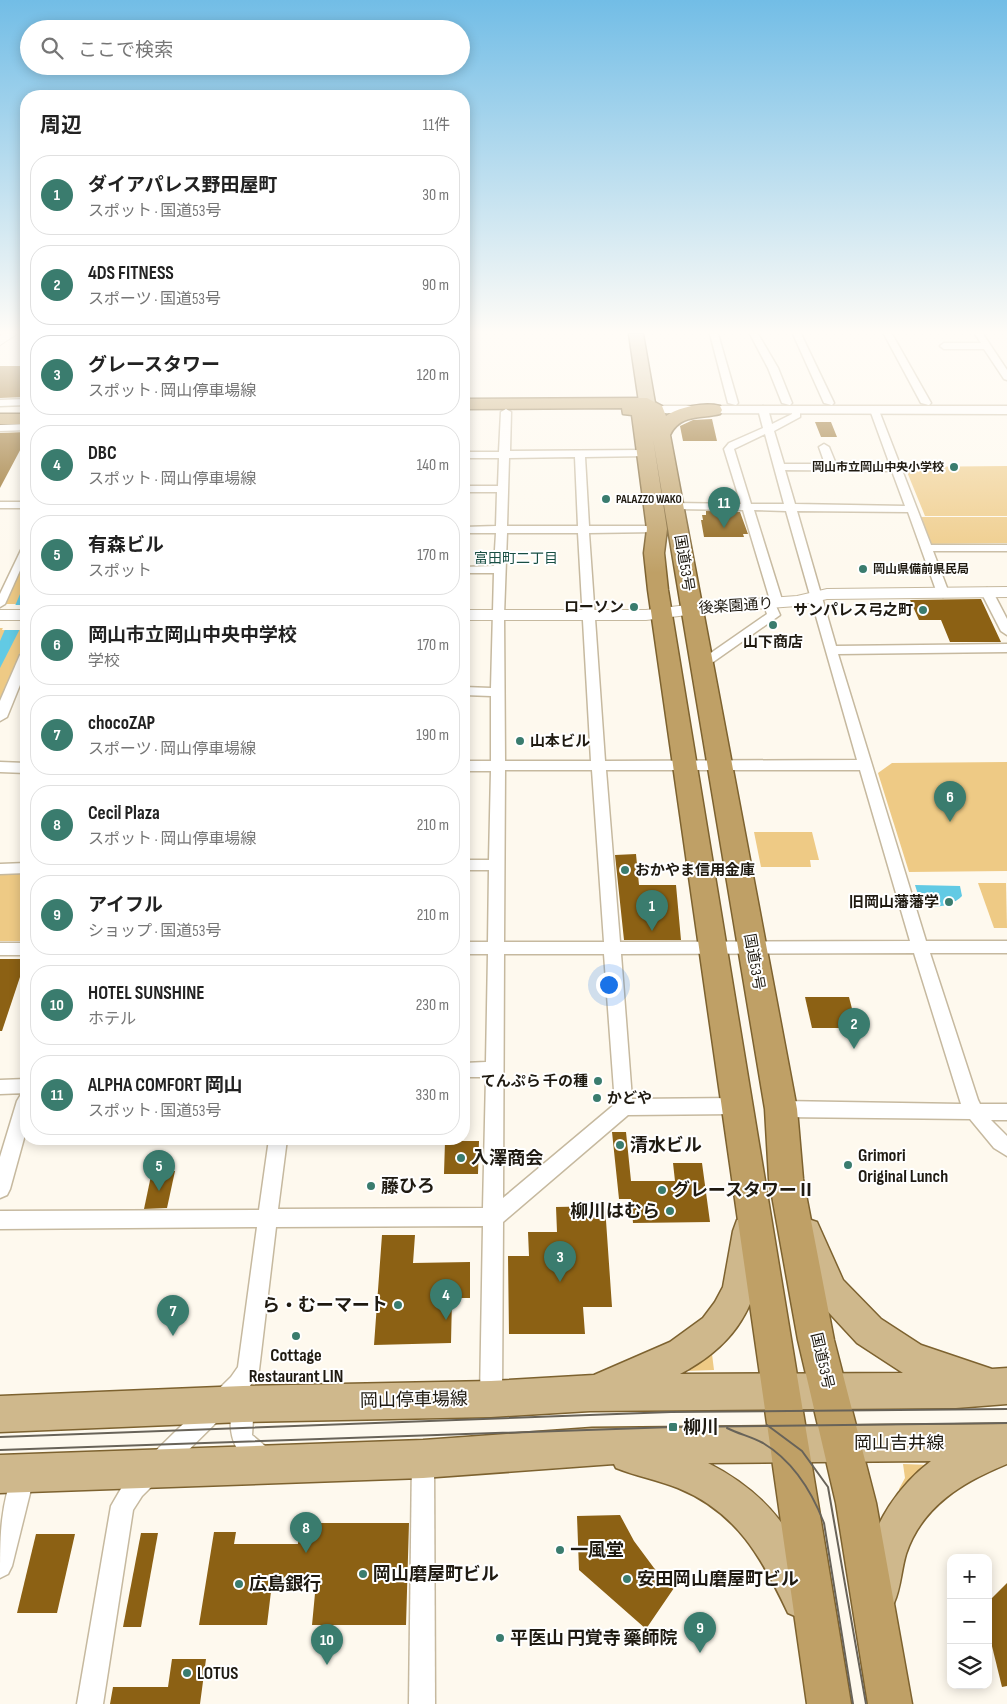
<!DOCTYPE html>
<html lang="ja">
<meta charset="utf-8">
<style>
:root{--surface:#fff;--page:#f6f6f6;--text:#222;--muted:#767676;--line:#e0e0e0;--accent:#3a7c6e}
body{margin:0;font-family:"Sofia Sans Condensed","Noto Sans JP",sans-serif;background:var(--page);color:var(--text)}
.controls{position:absolute;right:15px;bottom:15px;display:grid;overflow:hidden;border-radius:10px;box-shadow:0 2px 12px #0003}
.controls button{width:45px;height:45px;display:grid;place-items:center;padding:0;border:0;border-bottom:1px solid var(--line);background:var(--surface);color:var(--text);font:25px sans-serif}
.you{position:absolute;left:608px;top:984px;width:18px;height:18px;margin:-12px;border:4px solid #fff;border-radius:50%;background:#1a73e8;box-shadow:0 0 0 8px #1a73e833}
.badge{display:grid;place-items:center;width:32px;height:32px;border-radius:50%;background:var(--accent);color:#fff;font-size:16px;font-weight:700}
.pin{position:absolute;translate:-50% -41px;filter:drop-shadow(0 1px 2px #0008)}
.pin::after{content:'';position:absolute;top:26px;width:18px;height:15px;background:inherit;clip-path:polygon(0 0,100% 0,50% 100%)}
.list{margin:0;padding:0;list-style:none}
h2{display:flex;justify-content:space-between;align-items:center;height:65px;margin:0;padding:0 20px;font-size:21px}
h2 small{font-size:16px;font-weight:400;color:var(--muted)}
.list li{display:grid;grid-template-columns:32px 1fr auto;gap:15px;align-items:center;box-sizing:border-box;height:80px;margin:0 10px 10px;padding:0 10px;border:1px solid var(--line);border-radius:20px}
.list b{display:block;font-size:19px;white-space:nowrap}
.list p{margin:0;font-size:16px;white-space:nowrap;color:var(--muted)}
.list em{font-size:16px;font-style:normal;color:var(--muted)}
.icon{flex:none;width:28px;height:28px;fill:none;stroke:currentColor;stroke-width:2;stroke-linecap:round;stroke-linejoin:round}
.map{position:relative;flex:none;width:1007px;height:1704px;overflow:hidden}
.search{position:absolute;background:var(--surface);box-shadow:0 2px 12px #0003;left:20px;top:20px;width:450px;height:55px;display:flex;align-items:center;gap:12px;box-sizing:border-box;padding:0 18px;border-radius:28px;color:var(--muted);font-size:19px}
.panel{position:absolute;background:var(--surface);box-shadow:0 2px 12px #0003;left:20px;top:90px;width:450px;height:1055px;border-radius:20px}
.map>svg:first-child{display:block}
</style>
<div class="map">
<svg width="1007" height="1704" viewBox="0 0 1007 1704">
<rect width="100%" height="100%" fill="#fef9ee"/>
<g fill="#eeca85">
<polygon points="1007,466 1007,516 925,516 905,467"/>
<polygon points="920,517 1007,517 1007,543 930,544"/>
<polygon points="26,558 26,604 5,604"/>
<polygon points="0,628 26,628 26,639 0,699"/>
<polygon points="1007,762 1007,871 909,872 878,773 892,763"/>
<polygon points="754,832 812,832 819,860 810,860 811,867 761,867"/>
<rect x="0" y="872" width="26" height="69"/>
<polygon points="978,883 1006,883 1007,928 994,928"/>
<polygon points="711,1348 714,1351 712,1354 714,1370 686,1371 685,1366"/>
<polygon points="903,1464 931,1465 900,1496 899,1489 905,1478"/>
</g>
<g fill="#62cae4">
<polygon points="26,580 26,617 0,668 0,641"/>
<path d="M915,885L960,886L962,896C952,906 936,909 921,904Z"/>
</g>
<polygon fill="#fef9ee" points="13,605 26,605 26,621 22,630 2,630"/>
<g fill="#8c6114">
<polygon points="0,366 26,366 26,397 0,398"/>
<polygon points="712,419 717,441 683,441 680,426 693,420"/>
<polygon points="815,422 831,422 837,437 821,437"/>
<polygon points="26,432 26,439 0,488 0,433"/>
<polygon points="706,511 740,512 748,534 743,534 744,537 704,537 701,520 703,520 702,515 706,515"/>
<polygon points="981,599 1001,642 950,642 941,620 919,620 910,600"/>
<polygon points="636,854 639,885 676,885 681,940 624,940 615,855"/>
<polygon points="0,959 26,959 2,1031 0,1031"/>
<polygon points="805,997 849,997 857,1028 812,1028"/>
<polygon points="612,1132 626,1132 631,1181 675,1181 673,1163 702,1163 710,1222 633,1223 631,1199 619,1199"/>
<polygon points="445,1141 479,1141 478,1174 444,1174"/>
<polygon points="152,1171 175,1171 167,1208 144,1209"/>
<polygon points="605,1206 612,1307 583,1307 585,1334 509,1334 508,1256 529,1256 528,1232 557,1232 556,1207"/>
<polygon points="382,1235 415,1235 413,1263 470,1262 470,1298 452,1298 451,1343 374,1345"/>
<polygon points="620,1515 634,1541 654,1568 674,1588 646,1629 579,1570 577,1516"/>
<polygon points="300,1523 409,1523 406,1625 312,1625 316,1583 272,1583 267,1625 199,1625 214,1532 236,1532 234,1544 298,1544"/>
<polygon points="141,1533 158,1533 141,1627 123,1627"/>
<polygon points="36,1534 75,1534 57,1613 17,1613"/>
<polygon points="1007,1583 1007,1686 1002,1687 988,1630 988,1602"/>
<polygon points="172,1659 206,1659 200,1704 110,1704 113,1687 168,1687"/>
</g>
<g fill="none" stroke-linecap="round" stroke-linejoin="round">
<defs>
<polygon id="pedestrian" points="23,546 26,546 26,557 5,604 0,607 0,594"/>
<g id="minor">
<polygon points="710,334 718,334 738,403 736,405 728,403"/>
<polygon points="750,334 758,334 778,368 792,403 790,405 782,403 768,368"/>
<polygon points="793,334 801,334 834,403 832,405 824,403"/>
<polygon points="884,334 892,334 931,403 929,405 921,403"/>
<polygon points="975,334 983,334 1007,370 1007,380 1004,379 984,349 944,349 940,346 944,343 981,343"/>
<polygon points="26,399 26,405 0,406 0,400"/>
<path d="M763,406L768,409L772,424L792,414V407L800,409V417L774,431L784,464H825L819,447L824,444L829,447L836,464L890,465L870,410L878,408L931,545H1007V551H933L949,593L943,597L937,593L908,512L797,511L836,646L1007,644V652L838,654L926,941H1007V953H930L978,1100L980,1104H1007V1120H991L1007,1136V1156L994,1148L970,1119L781,1117L775,1114L772,1109L775,1104L781,1101L961,1104L914,953L621,954L632,1099L737,1098L743,1101L746,1106L743,1111L737,1114L628,1115L503,1222L502,1399L499,1407L491,1410L483,1407L480,1399L483,1226L276,1227L259,1370L246,1393L251,1395L254,1403L252,1435L271,1451L274,1459L271,1467L263,1470C235,1458 227,1436 232,1407L142,1496L133,1510L103,1704H77L111,1506L126,1480L231,1377L238,1367L257,1227L0,1229V1211L259,1210L269,1139H287L278,1209L483,1208L486,1077H464V1063L486,1062L488,954H464V942H488L489,870H464V860H489L491,771H464V761H491V696L464,695V687L491,688L494,573H464V567L494,566L496,533H464V527L496,526L497,492H464V486H498L499,458H464V452H499L501,412L506,409L511,412L510,451L647,450L652,453L647,456L585,457L589,526H657L663,529L657,532L589,533L605,761L857,760L786,511L754,510L783,603L776,606L780,615L706,667L701,668L695,664L767,614L763,603L770,600L743,510L675,509L670,506L675,503L741,504L724,449L729,443L763,428L758,409ZM765,434L784,504H751L734,449ZM575,457L578,526H507L509,458ZM785,470L892,471L905,506L795,504ZM507,533H578L591,761H505L504,615ZM505,770H592L604,942H504ZM606,770H860L910,941L620,942ZM504,954H604L615,1104L503,1198Z"/>
<polygon points="26,424 26,430 0,431 0,425"/>
<rect x="0" y="502" width="26" height="6"/>
<polygon points="987,588 993,592 1007,619 1007,635 1001,631 981,592"/>
<polygon points="26,651 26,670 7,717 0,721 0,701 20,655"/>
<polygon points="0,762 26,763 26,773 0,772"/>
<polygon points="26,863 26,873 0,874 0,864"/>
<rect x="0" y="943" width="26" height="12"/>
<polygon points="26,1079 26,1131 10,1189 7,1195 0,1198 0,1157 17,1101 20,1096 26,1093 0,1094 0,1080"/>
<polygon points="423,1448 431,1451 434,1459 435,1704 409,1704 412,1459 415,1451"/>
<path d="M24,1462L32,1465L35,1473L12,1566L8,1574L0,1578C0,1536 0,1505 16,1465Z"/>
</g>
<g id="tertiary">
<polygon points="3,334 17,334 0,345 0,336"/>
<polygon points="1007,587 1007,597 827,599 797,606 712,612 646,620 464,620 464,610 646,610 712,602 797,596 827,589"/>
<rect x="0" y="610" width="26" height="10"/>
</g>
<polygon id="secondary" points="640,406 1007,406 1007,414 635,413 633,410 635,407"/>
<g id="primary">
<polygon points="629,334 643,334 655,403 646,413 640,415 632,410 639,402"/>
<path d="M749,1216L761,1220C766,1233 764,1244 762,1258C755,1314 729,1348 680,1374L903,1373L857,1343L819,1302L789,1233L793,1222L805,1218L817,1222L843,1280L881,1319L921,1345L992,1369L1007,1368V1404L956,1408L590,1411L491,1417L243,1422L0,1432V1396L243,1386L491,1381L594,1375L670,1342L703,1318L715,1302L723,1287L733,1231L737,1220Z"/>
<path d="M1007,1424V1464C963,1482 922,1506 906,1554C901,1571 901,1587 894,1603L880,1609L866,1603C864,1599 861,1593 860,1589C859,1581 863,1570 865,1562C875,1522 898,1486 931,1461L708,1463C771,1495 796,1536 822,1599L816,1613L802,1619L788,1613C762,1558 737,1512 678,1488C658,1480 636,1476 616,1468L614,1464L423,1478L0,1493V1455L423,1440L592,1428Z"/>
</g>
<g id="trunk">
<path d="M647,398L662,406L666,416C679,407 704,402 720,406L722,410L720,414C700,419 680,414 670,435L797,1109L803,1179L834,1340L876,1503L912,1704H868L836,1503L798,1340L769,1179L765,1109L653,439L667,529L664,553L668,590L851,1704H807L648,590L644,553L647,529L632,415L623,414L622,408L464,409V399Z"/>
<rect x="0" y="414" width="26" height="10"/>
</g>
</defs>
<use href="#pedestrian" stroke="#c6b99f" stroke-width="3"/>
<use href="#minor" stroke="#c6b99f" stroke-width="3"/>
<use href="#tertiary" stroke="#c6b99f" stroke-width="2"/>
<use href="#secondary" stroke="#c6b99f" stroke-width="3"/>
<use href="#primary" stroke="#7d622f" stroke-width="3"/>
<use href="#trunk" stroke="#7d622f" stroke-width="3"/>
<use href="#pedestrian" fill="#fff" fill-rule="evenodd"/>
<use href="#minor" fill="#fff" fill-rule="evenodd"/>
<use href="#tertiary" fill="#fff" fill-rule="evenodd"/>
<use href="#secondary" fill="#fff" fill-rule="evenodd"/>
<use href="#primary" fill="#cfb88c" fill-rule="evenodd"/>
<use href="#trunk" fill="#bfa066" fill-rule="evenodd"/>
<g stroke="#686359" stroke-width="2">
<polyline points="767,1425 802,1451 828,1487 866,1704"/>
<path d="M727,1428C739,1434 752,1437 763,1443C793,1461 812,1492 824,1523L853,1704"/>
<polyline points="0,1437 671,1412 1007,1409"/>
<polyline points="0,1450 673,1427 1007,1423"/>
</g>
</g>
<linearGradient id="sky" x2="0" y2="1"><stop stop-color="#72bde6"/><stop offset="0.58" stop-color="#fffcf7"/><stop offset="1" stop-color="#fffcf7" stop-opacity="0"/></linearGradient>
<rect width="1007" height="573" fill="url(#sky)"/>
<g fill="#3a7c6e" stroke="#fff" stroke-width="2">
<circle cx="954" cy="467" r="5"/>
<circle cx="606" cy="499" r="5"/>
<circle cx="863" cy="569" r="5"/>
<circle cx="634" cy="607" r="5"/>
<circle cx="923" cy="610" r="5"/>
<circle cx="773" cy="625" r="5"/>
<circle cx="520" cy="741" r="5"/>
<circle cx="625" cy="870" r="5"/>
<circle cx="949" cy="902" r="5"/>
<circle cx="598" cy="1081" r="5"/>
<circle cx="597" cy="1098" r="5"/>
<circle cx="620" cy="1145" r="5"/>
<circle cx="461" cy="1158" r="5"/>
<circle cx="848" cy="1165" r="5"/>
<circle cx="371" cy="1186" r="5"/>
<circle cx="662" cy="1190" r="5"/>
<circle cx="670" cy="1211" r="5"/>
<circle cx="398" cy="1305" r="5"/>
<circle cx="296" cy="1336" r="5"/>
<rect x="668" y="1422" width="10" height="10" rx="2.5"/>
<circle cx="560" cy="1550" r="5"/>
<circle cx="363" cy="1574" r="5"/>
<circle cx="627" cy="1579" r="5"/>
<circle cx="239" cy="1584" r="5"/>
<circle cx="500" cy="1638" r="5"/>
<circle cx="187" cy="1673" r="5"/>
</g>
<g text-anchor="middle" dominant-baseline="central" stroke-width="4" stroke-linejoin="round" paint-order="stroke">
<g font-size="12" font-weight="bold" fill="#1f1a11" stroke="#fff" text-anchor="start">
<text x="944" y="467" text-anchor="end">岡山市立岡山中央小学校</text>
<text x="616" y="499">PALAZZO WAKO</text>
<text x="873" y="569">岡山県備前県民局</text>
</g>
<g font-size="14" fill="#184f44" stroke="#fff">
<text x="516" y="558">富田町二丁目</text>
</g>
<g font-size="15" fill="#1f1a11" stroke="#fff">
<text transform="translate(684 563) rotate(81)">国道53号</text>
<text transform="translate(736 606) rotate(-4)">後楽園通り</text>
<text transform="translate(754 962) rotate(80)">国道53号</text>
<text transform="translate(822 1361) rotate(77)">国道53号</text>
</g>
<g font-size="15" font-weight="bold" fill="#1f1a11" stroke="#fff" text-anchor="end">
<text x="624" y="607">ローソン</text>
<text x="913" y="610">サンパレス弓之町</text>
<text x="773" y="642" text-anchor="middle">山下商店</text>
<text x="530" y="741" text-anchor="start">山本ビル</text>
<text x="635" y="870" text-anchor="start">おかやま信用金庫</text>
<text x="939" y="902">旧岡山藩藩学</text>
<text x="588" y="1081">てんぷら 千の種</text>
<text x="607" y="1098" text-anchor="start">かどや</text>
</g>
<g font-size="18" font-weight="bold" fill="#1f1a11" stroke="#fff" text-anchor="start">
<text x="630" y="1145">清水ビル</text>
<text x="858" y="1155">Grimori<tspan x="858" dy="21">Original Lunch</tspan></text>
<text x="471" y="1158">入澤商会</text>
<text x="381" y="1186">藤ひろ</text>
<text x="672" y="1190">グレースタワーⅡ</text>
<text x="660" y="1211" text-anchor="end">柳川はむら</text>
<text x="388" y="1305" text-anchor="end">ら・むーマート</text>
<text x="296" y="1355" text-anchor="middle">Cottage<tspan x="296" dy="21">Restaurant LIN</tspan></text>
<text x="683" y="1427">柳川</text>
<text x="570" y="1550">一風堂</text>
<text x="373" y="1574">岡山磨屋町ビル</text>
<text x="637" y="1579">安田岡山磨屋町ビル</text>
<text x="249" y="1584">広島銀行</text>
<text x="510" y="1638">平医山 円覚寺 藥師院</text>
<text x="197" y="1673">LOTUS</text>
</g>
<g font-size="18" fill="#1f1a11" stroke="#fff">
<text transform="translate(414 1400) rotate(-1)">岡山停車場線</text>
<text x="899" y="1443">岡山吉井線</text>
</g>
</g>
</svg>
<div class="controls">
<button>+</button>
<button>−</button>
<button><svg class="icon" aria-label="layers" viewBox="0 0 24 24"><path d="M12 4l9 5-9 5-9-5zM3 14l9 5 9-5"/></svg></button>
</div>
<div class="you"></div>
<div class="pin badge" style="left:652px;top:931px">1</div>
<div class="pin badge" style="left:854px;top:1049px">2</div>
<div class="pin badge" style="left:560px;top:1282px">3</div>
<div class="pin badge" style="left:446px;top:1320px">4</div>
<div class="pin badge" style="left:159px;top:1191px">5</div>
<div class="pin badge" style="left:950px;top:822px">6</div>
<div class="pin badge" style="left:173px;top:1336px">7</div>
<div class="pin badge" style="left:306px;top:1553px">8</div>
<div class="pin badge" style="left:700px;top:1653px">9</div>
<div class="pin badge" style="left:327px;top:1665px">10</div>
<div class="pin badge" style="left:724px;top:528px">11</div>
<div class="search"><svg class="icon" aria-label="search" viewBox="0 0 24 24"><circle cx="10" cy="10" r="6"/><path d="M15 15l6 6"/></svg>ここで検索</div>
<section class="panel">
<h2>周辺<small>11件</small></h2>
<ul class="list">
<li><span class="badge">1</span><div><b>ダイアパレス野田屋町</b><p>スポット · 国道53号</p></div><em>30 m</em></li>
<li><span class="badge">2</span><div><b>4DS FITNESS</b><p>スポーツ · 国道53号</p></div><em>90 m</em></li>
<li><span class="badge">3</span><div><b>グレースタワー</b><p>スポット · 岡山停車場線</p></div><em>120 m</em></li>
<li><span class="badge">4</span><div><b>DBC</b><p>スポット · 岡山停車場線</p></div><em>140 m</em></li>
<li><span class="badge">5</span><div><b>有森ビル</b><p>スポット</p></div><em>170 m</em></li>
<li><span class="badge">6</span><div><b>岡山市立岡山中央中学校</b><p>学校</p></div><em>170 m</em></li>
<li><span class="badge">7</span><div><b>chocoZAP</b><p>スポーツ · 岡山停車場線</p></div><em>190 m</em></li>
<li><span class="badge">8</span><div><b>Cecil Plaza</b><p>スポット · 岡山停車場線</p></div><em>210 m</em></li>
<li><span class="badge">9</span><div><b>アイフル</b><p>ショップ · 国道53号</p></div><em>210 m</em></li>
<li><span class="badge">10</span><div><b>HOTEL SUNSHINE</b><p>ホテル</p></div><em>230 m</em></li>
<li><span class="badge">11</span><div><b>ALPHA COMFORT 岡山</b><p>スポット · 国道53号</p></div><em>330 m</em></li>
</ul>
</section>
</div>
